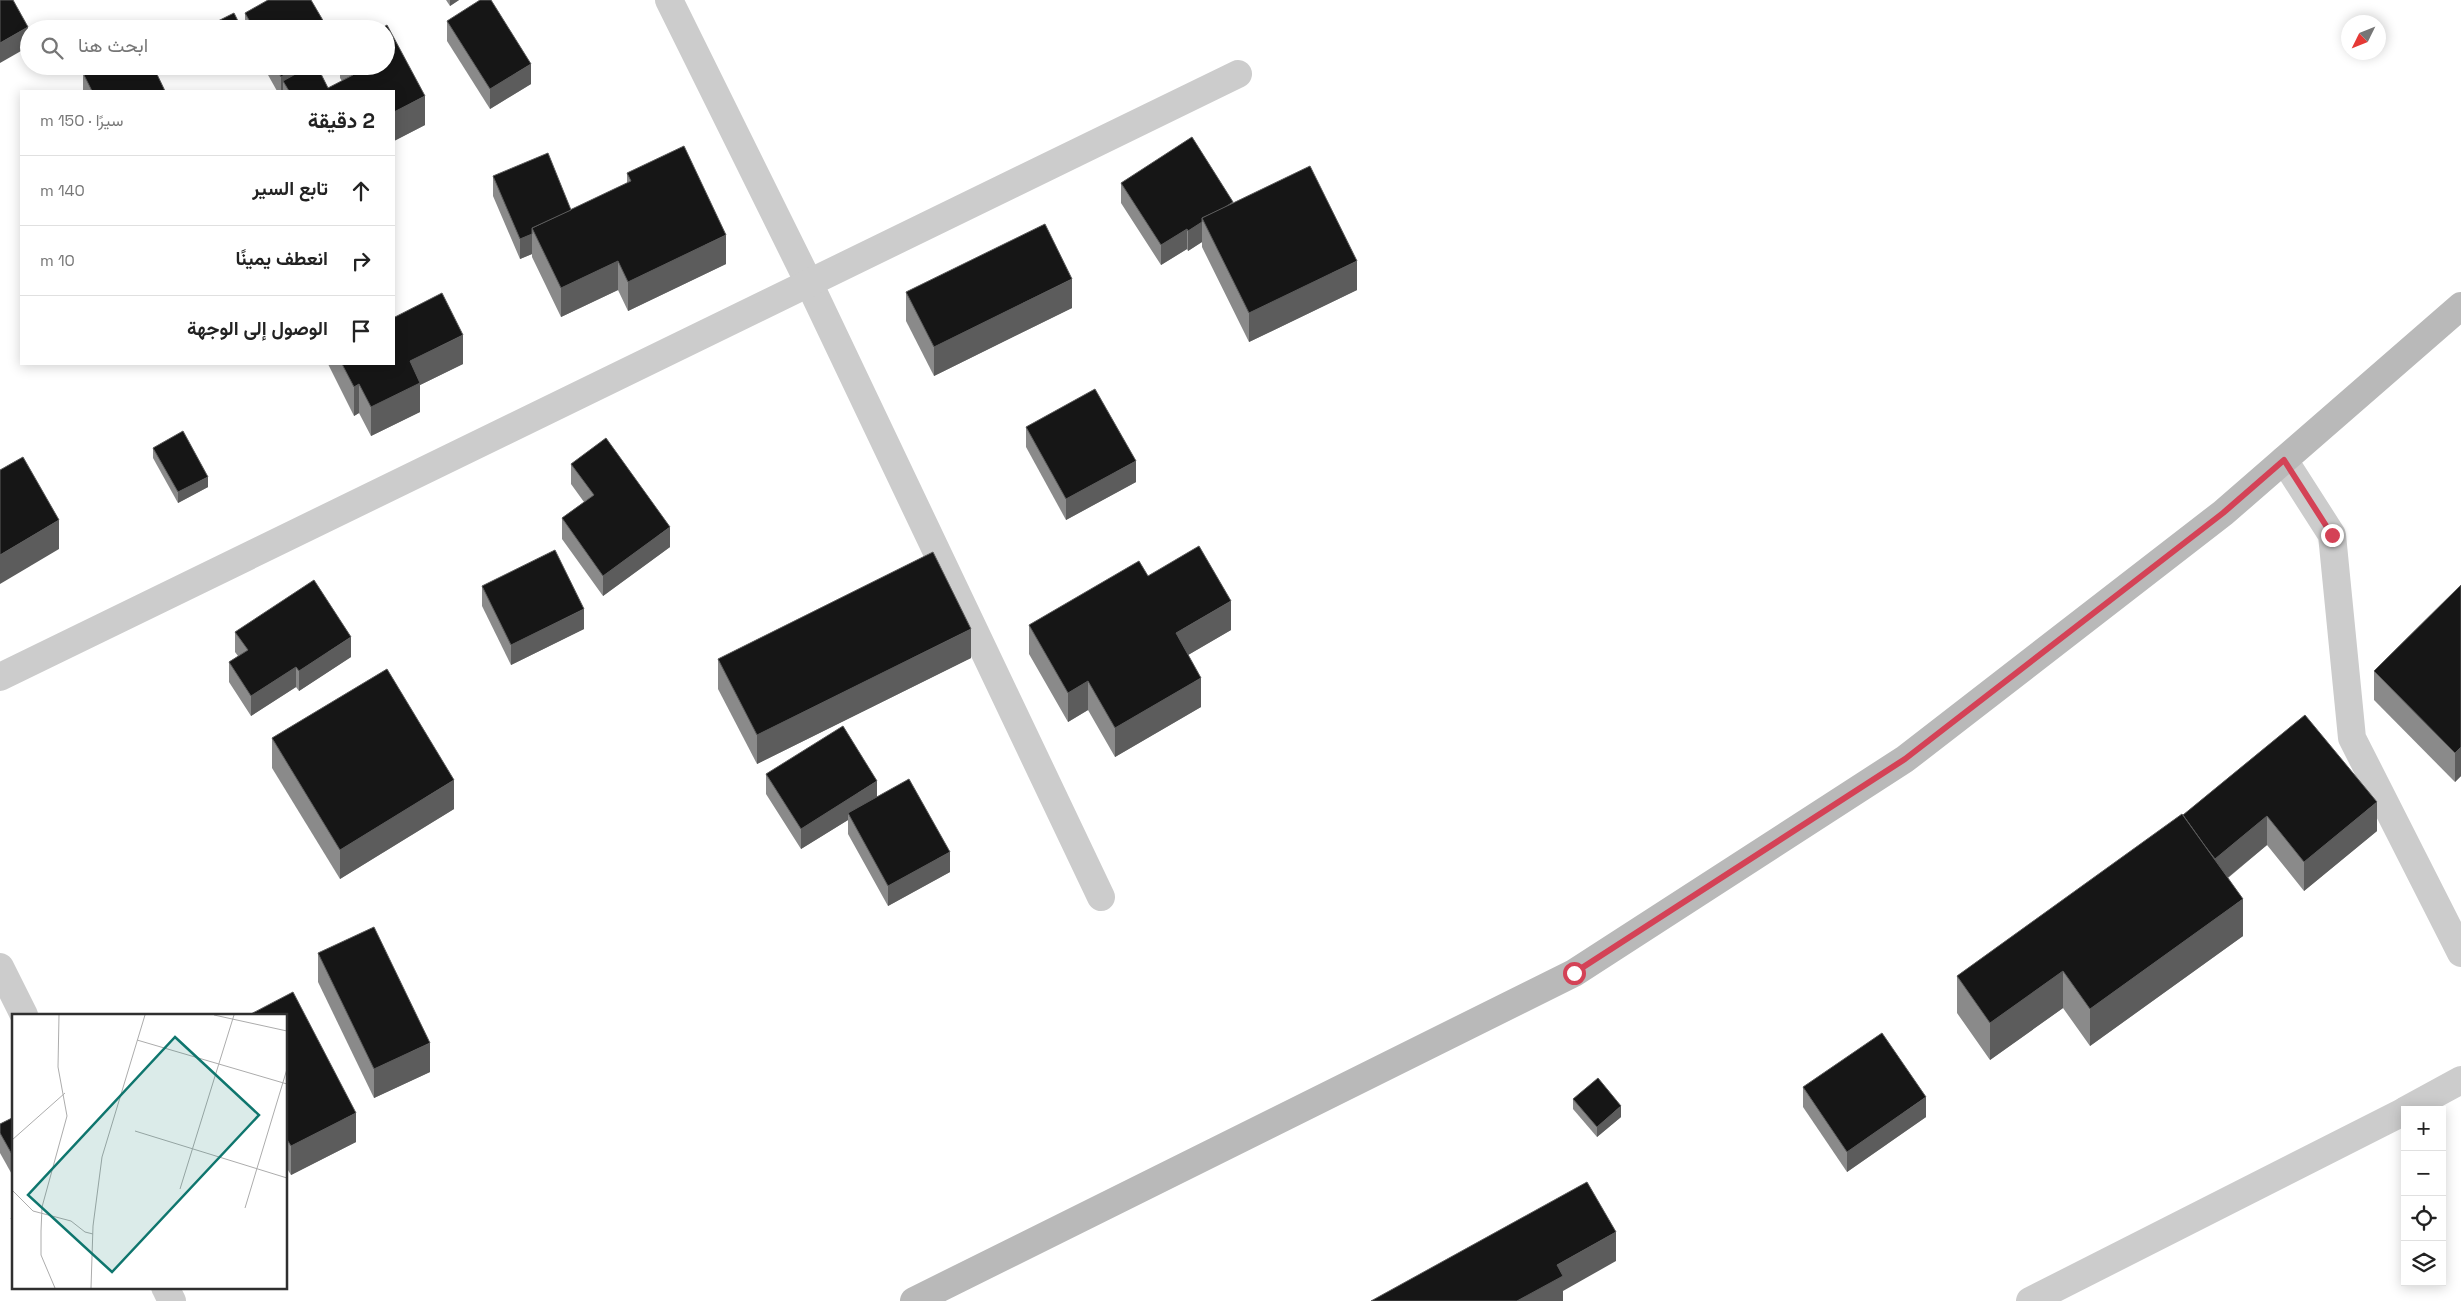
<!DOCTYPE html>
<html lang="ar">
<meta charset="utf-8">
<style>
:root{--surface:#fff;--page:#f2f2f2;--text:#222;--muted:#767676;--line:#e0e0e0}
body{margin:0;font-family:"Space Grotesk",Vazirmatn,sans-serif;background:var(--page);color:var(--text);direction:rtl}
.controls{position:absolute;right:15px;bottom:15px;display:grid;overflow:hidden;border-radius:0px;box-shadow:0 2px 12px #0003}
.controls button{width:45px;height:45px;display:grid;place-items:center;padding:0;border:0;border-bottom:1px solid var(--line);background:var(--surface);color:var(--text);font:25px sans-serif}
.compass{position:absolute;left:2341px;top:15px;width:45px;height:45px;border-radius:50%;background:var(--surface);box-shadow:0 2px 12px #0003;rotate:227deg}
.stop{position:absolute;width:15px;height:15px;margin:-11px;border:4px solid #d44256;border-radius:50%;background:#fff}
.stop.end{background:#d44256;border-color:#fff;box-shadow:0 1px 5px #0008}
.list{margin:0;padding:0;list-style:none}
h2{display:flex;justify-content:space-between;align-items:center;height:65px;margin:0;padding:0 20px;font-size:21px}
h2 small{font-size:16px;font-weight:400;color:var(--muted)}
.list li{display:grid;grid-template-columns:32px 1fr auto;gap:15px;align-items:center;box-sizing:border-box;height:70px;padding:0 20px;border-top:1px solid var(--line)}
.list b{display:block;font-size:19px;white-space:nowrap}
.list em{font-size:16px;font-style:normal;color:var(--muted)}
.icon{flex:none;width:28px;height:28px;fill:none;stroke:currentColor;stroke-width:2;stroke-linecap:round;stroke-linejoin:round}
.map{position:relative;flex:none;width:2461px;height:1301px;overflow:hidden;direction:ltr}
.search{position:absolute;background:var(--surface);box-shadow:0 2px 12px #0003;left:20px;top:20px;width:375px;height:55px;display:flex;align-items:center;gap:12px;box-sizing:border-box;padding:0 18px;border-radius:28px;color:var(--muted);font-size:19px}
.panel{position:absolute;background:var(--surface);box-shadow:0 2px 12px #0003;left:20px;top:90px;width:375px;height:275px;border-radius:0px;direction:rtl}
.map>svg:first-child{display:block}
</style>
<div class="map">
<svg width="2461" height="1301" viewBox="0 0 2461 1301">
<rect width="100%" height="100%" fill="#fff"/>
<g fill="none" stroke-linecap="round" stroke-linejoin="round">
<g stroke="#ccc" stroke-width="28">
<polyline points="669,0 809,283 1101,897"/>
<polyline points="2284,460 2332,535 2352,738 2461,953"/>
<polyline points="0,677 1238,74"/>
<polyline points="0,967 24,1015"/>
<polyline points="2406,1110 2461,1080"/>
<polyline points="165,1287 172,1301"/>
<polyline points="2030,1301 2405,1111"/>
</g>
<polyline stroke="#b9b9b9" stroke-width="28" points="914,1301 1574,973 1905,759 2223,513 2461,306"/>
</g>
<g fill="#8a8a8a">
<polygon points="446,0 459,0 450,6"/>
<polygon points="245,13 328,29 245,29"/>
<polygon points="447,21 531,84 490,109 447,41"/>
<polygon points="263,66 335,66 321,74 328,88 342,81 340,78 340,66 386,66 425,125 394,141 394,91 277,91"/>
<polygon points="83,73 165,91 83,91"/>
<polygon points="627,173 726,264 628,311 618,290 561,317 532,257 532,254 520,259 493,196 493,176 571,210 627,183"/>
<polygon points="1121,183 1233,203 1357,290 1249,342 1202,247 1202,242 1188,251 1187,249 1161,265 1121,203"/>
<polygon points="906,292 1072,308 934,376 906,321"/>
<polygon points="395,317 463,364 420,385 420,412 371,436 359,413 354,416 328,364 394,364"/>
<polygon points="1026,427 1136,482 1066,520 1026,447"/>
<polygon points="153,448 208,487 178,503 153,458"/>
<polygon points="571,464 670,547 603,596 562,539 562,518 584,502 571,484"/>
<polygon points="2461,585 2461,776 2455,782 2374,700 2374,671"/>
<polygon points="482,586 584,629 511,665 482,606"/>
<polygon points="1029,625 1231,630 1188,655 1201,707 1115,757 1088,710 1068,722 1029,654"/>
<polygon points="235,632 351,657 299,691 296,687 251,716 229,682 229,662 238,656 235,652"/>
<polygon points="971,658 757,764 718,689 718,659"/>
<polygon points="2305,715 2377,831 2304,891 2267,845 2228,878 2243,936 2090,1046 2063,1008 1990,1060 1957,1013 1957,976 2183,815"/>
<polygon points="272,738 454,809 340,879 272,768"/>
<polygon points="766,774 877,797 950,872 888,906 848,834 848,820 801,849 766,794"/>
<polygon points="318,953 430,1072 374,1098 318,982"/>
<polygon points="286,1015 356,1142 291,1175 286,1167"/>
<polygon points="1803,1087 1926,1117 1847,1172 1803,1107"/>
<polygon points="1573,1099 1621,1117 1597,1137 1573,1109"/>
<polygon points="14,1117 14,1178 0,1153 0,1124"/>
<polygon points="14,1217 14,1243 11,1238 11,1218"/>
</g>
<g fill="#5c5c5c">
<polygon points="450,0 459,0 450,6"/>
<polygon points="28,27 28,47 0,63 0,43"/>
<polygon points="531,64 531,84 490,109 490,89"/>
<polygon points="299,66 335,66 291,91 283,81 283,91 281,91 281,77"/>
<polygon points="425,96 425,125 394,141 394,112"/>
<polygon points="1202,222 1202,242 1188,251 1188,231"/>
<polygon points="1187,229 1187,249 1161,265 1161,245"/>
<polygon points="532,234 532,254 520,259 520,239"/>
<polygon points="726,235 726,264 628,311 628,282"/>
<polygon points="618,261 618,290 561,317 561,288"/>
<polygon points="1357,261 1357,290 1249,342 1249,313"/>
<polygon points="1072,279 1072,308 934,376 934,347"/>
<polygon points="463,335 463,364 420,385 420,412 371,436 371,407 410,361"/>
<polygon points="359,384 359,413 354,416 354,387"/>
<polygon points="1136,461 1136,482 1066,520 1066,499"/>
<polygon points="208,477 208,487 178,503 178,492"/>
<polygon points="59,520 59,549 0,584 0,555"/>
<polygon points="670,527 670,547 603,596 603,576"/>
<polygon points="1231,601 1231,630 1176,662 1176,633"/>
<polygon points="584,609 584,629 511,665 511,645"/>
<polygon points="971,629 971,658 757,764 757,735"/>
<polygon points="351,637 351,657 299,691 299,671"/>
<polygon points="296,667 296,687 251,716 251,696"/>
<polygon points="1201,678 1201,707 1115,757 1115,728"/>
<polygon points="1088,681 1088,710 1068,722 1068,693"/>
<polygon points="2461,747 2461,776 2455,782 2455,753"/>
<polygon points="454,780 454,809 340,879 340,850"/>
<polygon points="877,781 877,801 848,813 848,820 801,849 801,829"/>
<polygon points="2377,802 2377,831 2304,891 2304,862"/>
<polygon points="2267,816 2267,845 2215,888 2215,859"/>
<polygon points="950,852 950,872 888,906 888,886"/>
<polygon points="2243,899 2243,936 2090,1046 2090,1009"/>
<polygon points="2063,971 2063,1008 1990,1060 1990,1023"/>
<polygon points="430,1043 430,1072 374,1098 374,1069"/>
<polygon points="1926,1097 1926,1117 1847,1172 1847,1152"/>
<polygon points="1621,1106 1621,1117 1597,1137 1597,1127"/>
<polygon points="356,1113 356,1142 291,1175 291,1146"/>
<polygon points="1616,1232 1616,1261 1563,1291 1563,1301 1517,1301 1557,1265"/>
</g>
<g fill="#161616" stroke="#5c5c5c">
<polygon points="0,0 13,0 28,27 0,43"/>
<polygon points="268,0 311,0 328,29 254,29 245,13"/>
<polygon points="480,0 491,0 531,64 490,89 447,21"/>
<polygon points="234,13 242,29 202,29"/>
<polygon points="387,25 425,96 394,112 394,91 289,91 283,81 310,66 317,66 328,88 353,75 349,66 386,66 386,29 380,29"/>
<polygon points="98,66 153,66 165,91 92,91 83,73"/>
<polygon points="275,66 299,66 281,77"/>
<polygon points="1192,137 1233,202 1224,208 1202,218 1202,222 1188,231 1187,229 1161,245 1121,183"/>
<polygon points="684,146 726,235 628,282 618,261 561,288 532,228 631,181 627,173"/>
<polygon points="548,153 571,210 532,228 532,234 520,239 493,176"/>
<polygon points="1310,166 1357,261 1249,313 1202,218"/>
<polygon points="1045,224 1072,279 934,347 906,292"/>
<polygon points="442,293 463,335 410,361 420,383 371,407 359,384 354,387 342,364 394,364 394,315 395,317"/>
<polygon points="1095,389 1136,461 1066,499 1026,427"/>
<polygon points="183,431 208,477 178,492 153,448"/>
<polygon points="606,438 670,527 603,576 562,518 594,495 571,464"/>
<polygon points="23,457 59,520 0,555 0,470"/>
<polygon points="1199,546 1231,601 1176,633 1201,678 1115,728 1088,681 1068,693 1029,625 1139,561 1148,576"/>
<polygon points="555,550 584,609 511,645 482,586"/>
<polygon points="933,552 971,629 757,735 718,659"/>
<polygon points="314,580 351,637 299,671 296,667 251,696 229,662 248,650 235,632"/>
<polygon points="2461,585 2461,747 2455,753 2374,671"/>
<polygon points="387,669 454,780 340,850 272,738"/>
<polygon points="2305,715 2377,802 2304,862 2267,816 2215,859 2205,846 2183,815"/>
<polygon points="843,726 877,781 801,829 766,774"/>
<polygon points="909,779 950,852 888,886 848,813"/>
<polygon points="2182,814 2243,899 2090,1009 2063,971 1990,1023 1957,976"/>
<polygon points="374,927 430,1043 374,1069 318,953"/>
<polygon points="293,992 356,1113 291,1146 286,1138 286,1015 249,1015"/>
<polygon points="1882,1033 1926,1097 1847,1152 1803,1087"/>
<polygon points="1598,1078 1621,1106 1597,1127 1573,1099"/>
<polygon points="14,1117 14,1158 0,1133 0,1124"/>
<polygon points="1587,1182 1616,1232 1557,1265 1563,1276 1517,1301 1371,1301"/>
<polygon points="14,1217 14,1223 11,1218"/>
</g>
<g fill="none" stroke-linecap="round" stroke-linejoin="round">
<polyline stroke="#d44256" stroke-width="6" points="1574,973 1905,759 2223,513 2284,460 2332,535"/>
</g>
<g transform="translate(12 1014)">
<rect width="275" height="275" fill="#fff"/>
<path fill="none" stroke="#acacac" stroke-width="1" d="M202,1L275,17M125,26L275,70M123,117L275,164M0,126L53,79M168,175L222,1M0,176L21,197L59,207L73,218L81,220M233,194L275,55M43,274L29,241V217L30,193L55,102L46,53L47,1M79,274L81,212L90,143L133,1"/>
<path fill="#0f766e" fill-opacity="0.15" stroke="#0f766e" stroke-width="2.5" d="M163,23L247,101L100,258L16,181Z"/>
<rect width="275" height="275" fill="none" stroke="#2f2f2f" stroke-width="2.5"/>
</g>
</svg>
<div class="controls">
<button>+</button>
<button>−</button>
<button><svg class="icon" aria-label="locate" viewBox="0 0 24 24"><circle cx="12" cy="12" r="6"/><path d="M12 2v4M12 18v4M2 12h4M18 12h4"/></svg></button>
<button><svg class="icon" aria-label="layers" viewBox="0 0 24 24"><path d="M12 4l9 5-9 5-9-5zM3 14l9 5 9-5"/></svg></button>
</div>
<svg class="compass" viewBox="-18 -18 36 36"><path d="M0-13l5 13h-10z" fill="#e53935"/><path d="M0 13l5-13h-10z" fill="#767676"/></svg>
<div class="stop" style="left:1574px;top:973px"></div>
<div class="stop end" style="left:2332px;top:535px"></div>
<div class="search"><svg class="icon" aria-label="search" viewBox="0 0 24 24"><circle cx="10" cy="10" r="6"/><path d="M15 15l6 6"/></svg>ابحث هنا</div>
<section class="panel">
<h2>2 دقيقة<small>سيرًا · 150 m</small></h2>
<ul class="list">
<li><svg class="icon" aria-label="ahead" viewBox="0 0 24 24"><path d="M12 20V5M6 11l6-6 6 6"/></svg><div><b>تابع السير</b></div><em>140 m</em></li>
<li><svg class="icon" aria-label="right" viewBox="0 0 24 24"><path d="M7 20v-9h11M14 6l5 5-5 5"/></svg><div><b>انعطف يمينًا</b></div><em>10 m</em></li>
<li><svg class="icon" aria-label="arrive" viewBox="0 0 24 24"><path d="M6 21V4h12l-3 4 3 4H6"/></svg><div><b>الوصول إلى الوجهة</b></div></li>
</ul>
</section>
</div>
